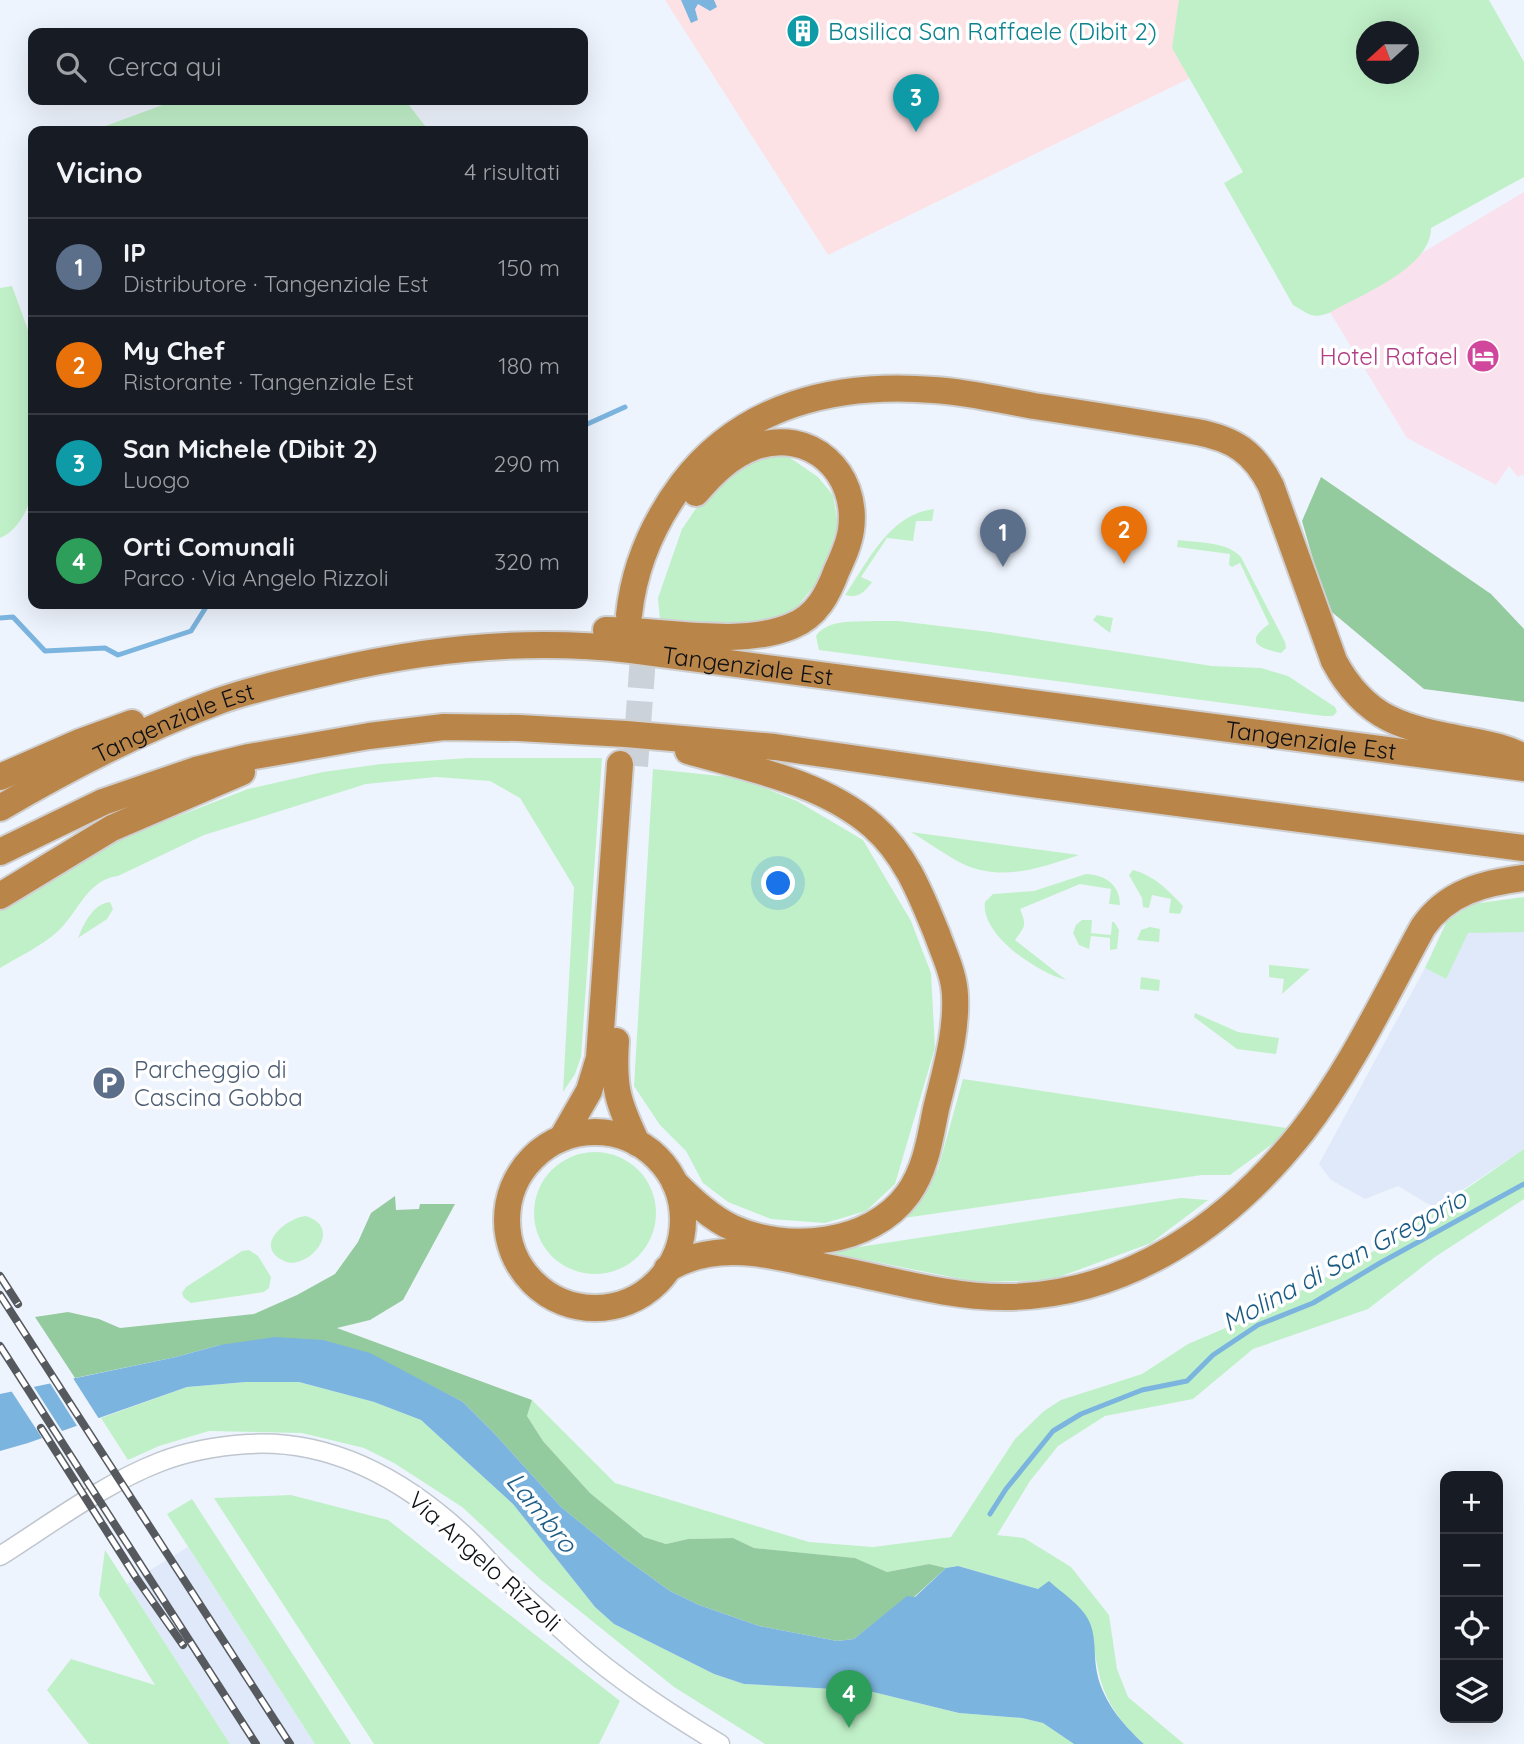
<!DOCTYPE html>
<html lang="it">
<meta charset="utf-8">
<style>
:root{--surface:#171b24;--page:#242831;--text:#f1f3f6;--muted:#9ea1a6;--line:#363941;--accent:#b45309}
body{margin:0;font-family:Quicksand,sans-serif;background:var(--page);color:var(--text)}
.controls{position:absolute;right:21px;bottom:21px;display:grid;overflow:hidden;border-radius:14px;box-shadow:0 7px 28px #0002}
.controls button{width:63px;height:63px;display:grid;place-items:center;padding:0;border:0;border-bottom:2px solid var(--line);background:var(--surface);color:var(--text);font:35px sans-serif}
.compass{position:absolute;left:1356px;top:21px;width:63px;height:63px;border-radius:50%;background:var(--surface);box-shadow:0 7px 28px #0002;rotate:249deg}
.you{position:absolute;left:779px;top:884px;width:24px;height:24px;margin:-18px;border:5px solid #fff;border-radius:50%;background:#1a73e8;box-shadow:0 0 0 10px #1a73e833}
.badge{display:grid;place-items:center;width:46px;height:46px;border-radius:50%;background:var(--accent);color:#fff;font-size:23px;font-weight:700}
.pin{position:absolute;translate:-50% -58px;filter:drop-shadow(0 2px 4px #0008)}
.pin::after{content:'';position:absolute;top:37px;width:24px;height:21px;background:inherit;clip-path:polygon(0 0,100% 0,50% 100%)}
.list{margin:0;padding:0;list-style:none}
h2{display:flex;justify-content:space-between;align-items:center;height:91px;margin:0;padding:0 28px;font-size:30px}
h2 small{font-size:23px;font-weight:400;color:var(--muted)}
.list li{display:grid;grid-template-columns:46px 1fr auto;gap:21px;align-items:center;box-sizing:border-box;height:98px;padding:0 28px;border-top:2px solid var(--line)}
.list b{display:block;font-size:26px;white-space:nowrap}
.list p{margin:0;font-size:23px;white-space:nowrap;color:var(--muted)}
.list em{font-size:23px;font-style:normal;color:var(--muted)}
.icon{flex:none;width:38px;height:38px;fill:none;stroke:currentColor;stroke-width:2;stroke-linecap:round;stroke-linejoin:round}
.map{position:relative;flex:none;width:1524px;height:1744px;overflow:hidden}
.search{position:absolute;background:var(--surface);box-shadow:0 7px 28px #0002;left:28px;top:28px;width:560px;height:77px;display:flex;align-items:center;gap:18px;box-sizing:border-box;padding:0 24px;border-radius:14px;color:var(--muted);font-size:26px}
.panel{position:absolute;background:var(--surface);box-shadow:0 7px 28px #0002;left:28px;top:126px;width:560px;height:483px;border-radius:14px}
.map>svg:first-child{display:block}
</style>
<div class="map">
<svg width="1524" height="1744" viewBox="0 0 1524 1744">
<rect width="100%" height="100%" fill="#eef4fd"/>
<polygon fill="#f9e2ee" points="1524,192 1524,474 1518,477 1509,466 1496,485 1407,438 1328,309"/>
<g fill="#dfe9f9">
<polygon points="1478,931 1524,932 1524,1149 1435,1208 1398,1186 1365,1199 1331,1180 1319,1164 1425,968 1446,979 1467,933"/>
<polygon points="188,1547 315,1744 230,1744 127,1584"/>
</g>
<polygon fill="#fde2e5" points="665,0 1350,0 828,255"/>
<g fill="#c0f0c8" fill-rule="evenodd">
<path d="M1179,0H1489L1524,62V177L1431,228C1431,268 1362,294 1331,312C1313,320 1309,314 1293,305L1224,183L1243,172L1172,48ZM1366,32H1408V74H1366Z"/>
<polygon points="176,100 405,100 429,131 92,131"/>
<path d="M12,286L33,344V491C27,510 20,529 0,538V288Z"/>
<polygon points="786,455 818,477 833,495 838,525 820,579 792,613 774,624 660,621 658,598 682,529 714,482 763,456"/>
<path d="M934,509L932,521H916L913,541L887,538L861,577L872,582C865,592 858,599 845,595C868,562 889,514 934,509Z"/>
<path d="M1178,540C1199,543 1226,541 1241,557L1285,642L1286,648L1281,653C1258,648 1244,642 1269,624L1240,563L1232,567L1229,565L1230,554L1177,547Z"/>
<polygon points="1097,615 1113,618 1110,633 1093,620"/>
<path d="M873,621H898L990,632L1212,666L1261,668L1288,676L1335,707L1337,712L1333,716H1324L819,650L816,636C827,619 854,622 873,621Z"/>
<path d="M468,758H602L581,1057L575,1074L563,1092L574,887L520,798L490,781L436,777L366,784L204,835L118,876C86,880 78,914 56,933C40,947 18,957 0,968V907L93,849L248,789L323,772L381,764Z"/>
<polygon points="653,769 739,778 797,801 863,840 911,921 931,973 935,1048 895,1184 866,1211 825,1223 771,1219 728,1202 703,1183 686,1151 660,1125 634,1086"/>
<path d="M911,832L1079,855C1040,868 1003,882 963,864C945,855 928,842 911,832Z"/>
<path d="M1133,870C1155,876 1168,890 1183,906L1180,914L1169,913L1171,899L1152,895L1149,908L1143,907L1142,898L1129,875Z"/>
<path d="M1086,874C1106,875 1120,885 1120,905L1109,904L1111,889L1080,884L1020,909C1027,926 1025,926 1015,940L1066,980C1038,973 980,935 985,902L993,894L1034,891Z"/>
<polygon points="1524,897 1524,932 1468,933 1446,979 1425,968 1447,921 1472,904"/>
<path d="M110,902L113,909L107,919L78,938C84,923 93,904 110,902Z"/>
<polygon points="1082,920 1092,920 1091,933 1111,935 1112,922 1114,922 1119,930 1117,949 1110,950 1110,938 1091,936 1089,949 1079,945 1073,933 1076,925"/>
<polygon points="1150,927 1160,929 1159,942 1137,940 1141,930"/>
<polygon points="1269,965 1310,969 1282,994 1284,979 1269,977"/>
<polygon points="1141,977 1160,980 1159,991 1140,989"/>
<polygon points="1195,1013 1238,1032 1279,1038 1276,1054 1237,1049 1194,1017"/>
<polygon points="963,1079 1293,1129 1230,1175 1202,1175 904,1218 938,1169"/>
<path d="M1524,1149V1199L1435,1257L1368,1309L1253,1349L1193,1399L1105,1416L1058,1446L1030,1481L997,1535L1024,1538L1071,1567L1109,1615L1117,1669L1128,1697L1184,1744H1144C1104,1708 1098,1682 1092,1631L1038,1589L958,1566L946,1568L929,1564L887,1572L855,1558L754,1548L733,1538L688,1539L666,1544L644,1537L590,1493L543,1441L527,1416L532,1400L615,1483L809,1542L873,1547L951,1537L1015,1439L1044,1411L1061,1400L1142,1374L1188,1344L1256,1315L1385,1245Z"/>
<circle cx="595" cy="1213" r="61"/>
<polygon points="1181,1198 1208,1200 1151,1243 1051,1280 976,1282 826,1252"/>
<path d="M306,1216C346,1229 306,1272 284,1261C252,1246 286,1218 306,1216Z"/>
<polygon points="249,1250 258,1256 271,1277 269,1288 264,1292 191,1303 184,1298 182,1293 186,1287 242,1251"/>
<polygon points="246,1382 299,1382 374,1402 421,1420 513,1504 595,1607 614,1624 714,1674 744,1684 869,1691 959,1713 1022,1718 1043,1723 1074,1744 765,1744 674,1687 540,1579 462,1507 394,1463 364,1448 302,1433 209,1431 159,1446 128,1460 101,1418 187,1387"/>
<polygon points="291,1495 388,1520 620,1701 599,1744 374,1744 214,1498"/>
<polygon points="192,1499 351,1744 315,1744 167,1514"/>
<polygon points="105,1550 230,1744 89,1744 47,1690 71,1659 155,1685 99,1595"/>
</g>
<g fill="#94cb9e">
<polygon points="1321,477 1491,594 1524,629 1524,702 1424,689 1327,608 1302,521"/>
<polygon points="395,1196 396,1210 419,1209 420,1204 455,1204 403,1300 370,1320 337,1328 532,1400 527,1416 543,1441 590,1493 644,1537 666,1544 688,1539 733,1538 754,1548 855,1558 887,1572 929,1564 946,1568 914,1597 907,1597 854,1639 837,1641 759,1626 699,1605 670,1591 624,1558 561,1507 493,1432 463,1402 418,1379 220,1345 176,1357 75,1378 35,1317 68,1312 99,1319 120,1328 254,1314 297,1295 335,1274 358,1242 371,1213"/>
</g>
<g fill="#7bb4de">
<polygon points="681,0 714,0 717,7 710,11 698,4 695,9 698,20 691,23"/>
<path d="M275,1337L323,1340L370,1353L463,1402L493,1432L561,1507L624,1558L670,1591L699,1605L759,1626L837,1641L854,1639L907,1596L915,1597L946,1568L958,1566L1038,1589L1049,1581C1062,1593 1080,1604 1088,1619C1096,1633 1094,1652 1096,1667C1100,1698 1122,1724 1144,1744H1074L1043,1723L1022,1718L959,1713L869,1691L744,1684L714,1674L614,1624L595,1607L513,1504L421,1420L374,1402L299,1382H246L187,1387L28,1443L0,1451V1394L176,1357L220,1345Z"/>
</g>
<g fill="#eef4fd">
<polygon points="71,1375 101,1422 79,1429 48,1380"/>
<polygon points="32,1384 64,1434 44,1441 10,1389"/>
</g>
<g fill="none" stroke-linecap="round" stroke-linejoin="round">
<g stroke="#7bb4de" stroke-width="5">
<polyline points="583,426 625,407"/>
<polyline points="0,618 13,617 45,651 105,648 118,655 191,631 208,604"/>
<polyline points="990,1514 1006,1489 1053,1431 1081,1414 1142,1390 1187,1381 1213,1355 1258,1325 1313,1303 1380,1263 1524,1184"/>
</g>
<polyline stroke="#ccd2da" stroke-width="26" stroke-dasharray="26 13" stroke-linecap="butt" points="635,766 646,616"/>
<defs>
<path id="minor" d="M0,1556C49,1525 105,1483 160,1462C188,1451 218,1446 248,1444C333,1439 405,1480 466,1537C480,1550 492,1566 506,1579C528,1600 551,1620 573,1640C618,1680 669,1713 720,1744"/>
<g id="highway">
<path d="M629,615C634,567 653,523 682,484C743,404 837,382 934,390C967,392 1001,400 1034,406C1088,414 1143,423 1197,432C1234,439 1254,452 1271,486L1334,661C1366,721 1405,728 1467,740C1488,744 1506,747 1524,757"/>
<path d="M606,630C662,630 740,648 792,626C817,616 828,594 837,570C843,557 849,544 851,530C859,472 810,427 754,447C730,456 712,474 696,493"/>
<polyline points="0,777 80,742 132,723"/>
<path id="s1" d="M0,808C70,767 143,729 219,701C255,688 294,680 332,671C431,648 530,638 631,650L1524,768"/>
<polyline points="0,852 103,802 196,770 249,757 369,736 444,727 519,728 626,734 775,747 1038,785 1524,848"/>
<polyline points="0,896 112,828 242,772"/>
<path d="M616,1041C613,1087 617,1101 637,1143"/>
<circle cx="595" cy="1220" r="88"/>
<polyline points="562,1138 589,1091 599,1058 620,764"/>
<path d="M675,1183C692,1200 711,1218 733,1228C787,1253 871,1245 908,1194C926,1169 930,1138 936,1109C945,1072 957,1034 955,995C954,974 944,954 937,934C921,895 906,855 873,826C822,782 751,769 688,751"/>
<path d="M667,1269C721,1237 779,1258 836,1269C891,1280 953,1298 1008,1297C1129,1295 1229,1224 1302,1132C1351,1069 1385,996 1423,927C1447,892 1484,883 1524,878"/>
</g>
</defs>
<use href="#minor" stroke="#c0c6ce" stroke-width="21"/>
<use href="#highway" stroke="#cfcfd0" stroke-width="30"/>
<use href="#minor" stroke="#fff" stroke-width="18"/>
<use href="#highway" stroke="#ba8549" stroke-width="26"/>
<defs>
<g id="rail">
<polyline points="0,1276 18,1304"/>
<polyline points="0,1295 290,1744"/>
<polyline points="0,1346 256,1744"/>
<polyline points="41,1428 137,1579 183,1645"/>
</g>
</defs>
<use href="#rail" stroke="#565a5f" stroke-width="8"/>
<use href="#rail" stroke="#fff" stroke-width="5" stroke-dasharray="16" stroke-linecap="butt"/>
</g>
<defs>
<symbol id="building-disc" viewBox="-11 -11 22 22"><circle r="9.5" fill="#0f9aa8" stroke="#fff"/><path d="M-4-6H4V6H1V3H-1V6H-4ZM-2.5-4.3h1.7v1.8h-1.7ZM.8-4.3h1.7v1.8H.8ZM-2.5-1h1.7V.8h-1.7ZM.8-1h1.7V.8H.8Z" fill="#fff"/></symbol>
<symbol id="hotel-disc" viewBox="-11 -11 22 22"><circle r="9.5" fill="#d1479c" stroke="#fff"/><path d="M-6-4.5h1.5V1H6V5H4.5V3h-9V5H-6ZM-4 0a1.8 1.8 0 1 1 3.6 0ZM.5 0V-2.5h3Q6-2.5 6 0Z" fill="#fff"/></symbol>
<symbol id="parking-disc" viewBox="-11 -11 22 22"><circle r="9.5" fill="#5c6f8a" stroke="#fff"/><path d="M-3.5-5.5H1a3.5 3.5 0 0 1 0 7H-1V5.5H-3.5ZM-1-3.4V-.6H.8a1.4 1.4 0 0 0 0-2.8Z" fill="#fff"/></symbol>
</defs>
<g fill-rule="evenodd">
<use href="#building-disc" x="784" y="12" width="38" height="38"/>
<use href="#hotel-disc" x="1464" y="337" width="38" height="38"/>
<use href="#parking-disc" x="90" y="1064" width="38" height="38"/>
</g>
<g text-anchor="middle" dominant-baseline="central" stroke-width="7" stroke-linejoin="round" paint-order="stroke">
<g font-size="24" fill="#0d838f" stroke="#fff" text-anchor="start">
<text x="828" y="31">Basilica San Raffaele (Dibit 2)</text>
</g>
<g font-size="24" fill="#b23c85" stroke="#fff" text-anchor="end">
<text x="1458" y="356">Hotel Rafael</text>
</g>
<g font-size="24" fill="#0e1013" stroke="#fff">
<text stroke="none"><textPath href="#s1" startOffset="780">Tangenziale Est</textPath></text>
<text stroke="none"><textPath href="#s1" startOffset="194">Tangenziale Est</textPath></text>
<text stroke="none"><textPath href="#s1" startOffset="1348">Tangenziale Est</textPath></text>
<text transform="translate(485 1561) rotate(42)">Via Angelo Rizzoli</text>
</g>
<g font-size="24" fill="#4e5e75" stroke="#fff" text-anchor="start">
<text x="134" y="1069">Parcheggio di<tspan x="134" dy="28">Cascina Gobba</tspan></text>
</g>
<g font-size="26" font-style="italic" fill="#1b5c85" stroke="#fff">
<text transform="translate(1344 1260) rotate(-28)">Molina di San Gregorio</text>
<text transform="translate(542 1512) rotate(51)">Lambro</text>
</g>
</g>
</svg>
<div class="controls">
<button>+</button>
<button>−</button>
<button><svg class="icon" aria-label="locate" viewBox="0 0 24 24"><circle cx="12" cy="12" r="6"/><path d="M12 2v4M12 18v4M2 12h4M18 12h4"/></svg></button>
<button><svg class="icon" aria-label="layers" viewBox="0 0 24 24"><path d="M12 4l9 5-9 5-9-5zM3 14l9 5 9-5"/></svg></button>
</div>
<svg class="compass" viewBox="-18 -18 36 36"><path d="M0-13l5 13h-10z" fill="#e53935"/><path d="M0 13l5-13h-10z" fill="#9ea1a6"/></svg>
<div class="you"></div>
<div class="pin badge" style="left:1003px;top:567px;background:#5c6f8a">1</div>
<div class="pin badge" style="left:1124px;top:564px;background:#e8710a">2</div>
<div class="pin badge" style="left:916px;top:132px;background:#0f9aa8">3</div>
<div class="pin badge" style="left:849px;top:1728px;background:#2e9e5b">4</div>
<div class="search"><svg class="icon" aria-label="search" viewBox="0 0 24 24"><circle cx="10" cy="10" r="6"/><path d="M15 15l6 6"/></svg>Cerca qui</div>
<section class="panel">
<h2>Vicino<small>4 risultati</small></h2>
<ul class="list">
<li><span class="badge" style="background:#5c6f8a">1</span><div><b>IP</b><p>Distributore · Tangenziale Est</p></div><em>150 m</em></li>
<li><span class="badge" style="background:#e8710a">2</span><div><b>My Chef</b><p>Ristorante · Tangenziale Est</p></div><em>180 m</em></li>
<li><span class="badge" style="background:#0f9aa8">3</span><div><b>San Michele (Dibit 2)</b><p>Luogo</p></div><em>290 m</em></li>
<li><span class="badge" style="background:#2e9e5b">4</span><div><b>Orti Comunali</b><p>Parco · Via Angelo Rizzoli</p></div><em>320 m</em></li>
</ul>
</section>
</div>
